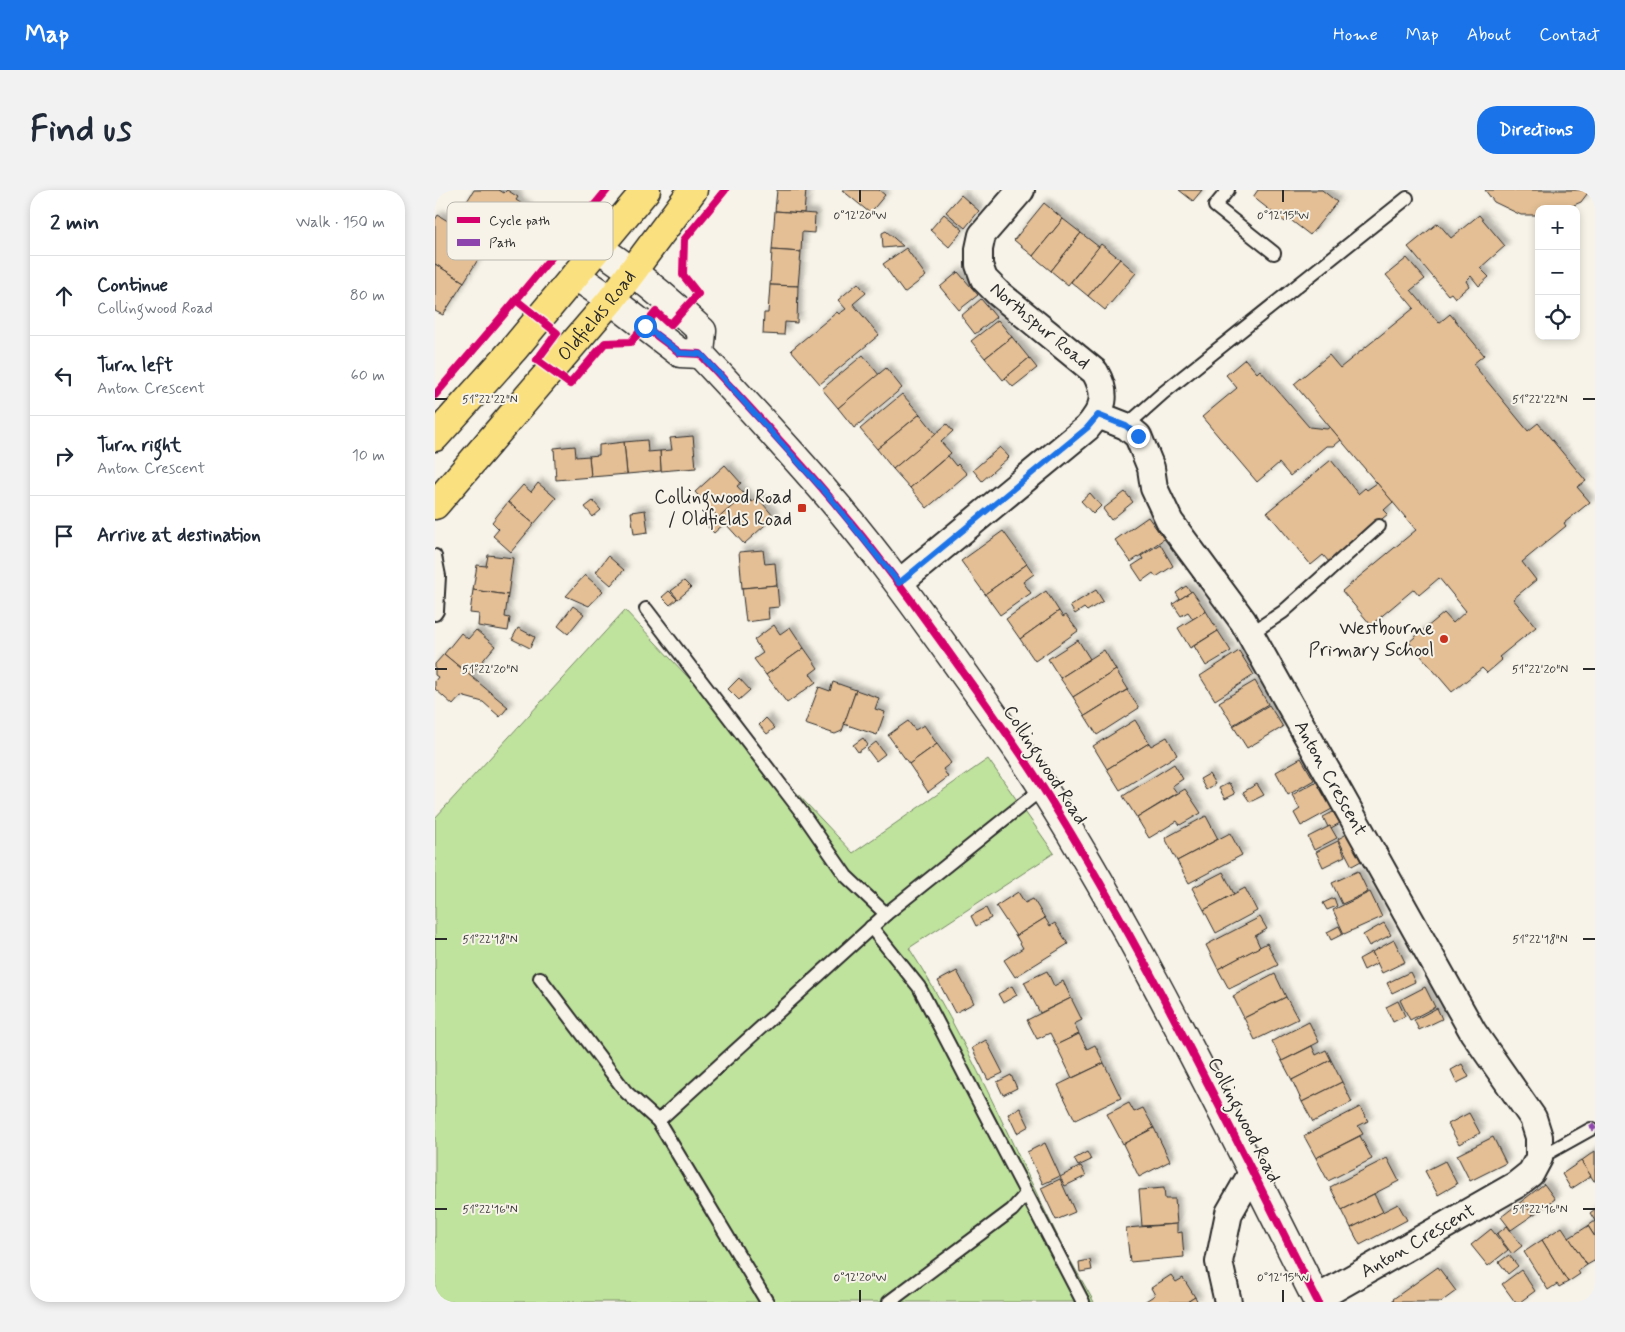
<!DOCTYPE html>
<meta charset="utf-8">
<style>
:root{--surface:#fff;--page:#f2f2f3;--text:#1f2937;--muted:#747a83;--line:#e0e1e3;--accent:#1a73e8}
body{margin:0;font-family:Mynerve,sans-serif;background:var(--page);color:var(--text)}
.controls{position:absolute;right:15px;top:15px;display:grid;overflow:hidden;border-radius:10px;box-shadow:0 2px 8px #0003}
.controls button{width:45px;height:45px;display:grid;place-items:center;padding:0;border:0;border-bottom:1px solid var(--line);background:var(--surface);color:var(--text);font:25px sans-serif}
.stop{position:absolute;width:15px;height:15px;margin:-11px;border:4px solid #1a73e8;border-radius:50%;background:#fff}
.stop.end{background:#1a73e8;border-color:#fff;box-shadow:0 1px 5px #0008}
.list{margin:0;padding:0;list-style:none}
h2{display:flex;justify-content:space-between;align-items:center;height:65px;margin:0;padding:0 20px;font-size:21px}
h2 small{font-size:16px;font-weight:400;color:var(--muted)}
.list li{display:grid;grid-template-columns:32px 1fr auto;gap:15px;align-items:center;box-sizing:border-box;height:80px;padding:0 20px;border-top:1px solid var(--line)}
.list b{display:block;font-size:19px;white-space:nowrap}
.list p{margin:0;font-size:16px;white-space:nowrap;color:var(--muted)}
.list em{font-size:16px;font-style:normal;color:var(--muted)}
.icon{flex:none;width:28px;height:28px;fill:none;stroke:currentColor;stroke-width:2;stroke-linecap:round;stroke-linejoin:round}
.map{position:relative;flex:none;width:1160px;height:1112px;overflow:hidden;border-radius:20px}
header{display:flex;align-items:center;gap:30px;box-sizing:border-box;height:70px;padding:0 25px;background:var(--accent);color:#fff}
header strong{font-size:24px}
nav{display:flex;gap:28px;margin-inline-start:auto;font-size:18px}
.intro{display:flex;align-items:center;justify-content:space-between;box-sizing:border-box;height:120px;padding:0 30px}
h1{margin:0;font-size:35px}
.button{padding:12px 22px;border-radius:20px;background:var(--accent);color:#fff;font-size:18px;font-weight:700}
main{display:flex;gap:30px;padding:0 30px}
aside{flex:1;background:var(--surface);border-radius:20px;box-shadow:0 2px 8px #0003}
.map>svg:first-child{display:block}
</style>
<header>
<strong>Map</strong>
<nav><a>Home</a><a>Map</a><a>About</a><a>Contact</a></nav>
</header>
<div class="intro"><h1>Find us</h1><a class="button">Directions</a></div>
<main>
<aside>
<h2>2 min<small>Walk · 150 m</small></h2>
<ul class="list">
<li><svg class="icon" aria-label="ahead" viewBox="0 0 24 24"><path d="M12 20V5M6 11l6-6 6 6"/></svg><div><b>Continue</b><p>Collingwood Road</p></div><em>80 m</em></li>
<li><svg class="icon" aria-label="left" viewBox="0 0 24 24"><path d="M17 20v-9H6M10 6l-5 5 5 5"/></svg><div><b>Turn left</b><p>Anton Crescent</p></div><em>60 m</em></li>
<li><svg class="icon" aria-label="right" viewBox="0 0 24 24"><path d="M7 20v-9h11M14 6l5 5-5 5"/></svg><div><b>Turn right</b><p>Anton Crescent</p></div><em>10 m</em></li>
<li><svg class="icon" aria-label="arrive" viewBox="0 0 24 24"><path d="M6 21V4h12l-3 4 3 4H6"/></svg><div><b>Arrive at destination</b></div></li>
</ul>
</aside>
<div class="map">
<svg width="1160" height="1112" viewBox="0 0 1160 1112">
<defs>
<filter id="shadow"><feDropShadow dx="4.5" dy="-4.5" stdDeviation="2.5" flood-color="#0004"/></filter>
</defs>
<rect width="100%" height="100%" fill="#f7f3e8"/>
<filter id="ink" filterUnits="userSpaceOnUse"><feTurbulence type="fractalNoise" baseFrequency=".02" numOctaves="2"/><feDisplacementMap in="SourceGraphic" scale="10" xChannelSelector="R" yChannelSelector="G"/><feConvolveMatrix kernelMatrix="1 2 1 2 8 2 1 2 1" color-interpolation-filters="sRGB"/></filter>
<g filter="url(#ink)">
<path fill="#bfe39d" stroke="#758764" d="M190,420L418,663L553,569L619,663L474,758C532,849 574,949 622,1045C633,1068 647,1090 659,1112H0V628Z"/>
<g fill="#e4bf95" stroke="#2b2b2b" filter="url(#shadow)">
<polygon points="39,0 64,0 69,3 72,0 83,7 81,10 94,19 92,22 95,24 88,35 84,33 75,47 29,16"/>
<polygon points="342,0 371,0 369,23 340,21"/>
<polygon points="407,0 444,0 450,5 435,23"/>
<polygon points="744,0 767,0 758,11"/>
<polygon points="823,0 887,0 902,12 875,45 853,28 850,32 818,7"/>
<polygon points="1050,0 1155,0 1146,12 1130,19 1104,19 1104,25 1086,25 1059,12"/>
<polygon points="526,5 544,21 530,38 511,22"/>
<polygon points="609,13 628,29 598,66 579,50"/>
<polygon points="340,21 380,24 379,43 367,42 366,62 337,60"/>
<polygon points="509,24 528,40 514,57 495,40"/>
<polygon points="3,25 52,55 29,92 0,74 0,30"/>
<polygon points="1044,25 1070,56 1045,78 1054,87 1044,96 1036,86 1031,91 1034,96 1020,108 1016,103 1013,105 973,57 1003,33 1016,48"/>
<polygon points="628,29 646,43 616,81 598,66"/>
<polygon points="451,41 468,56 448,58 447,43"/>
<polygon points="646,43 664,57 633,95 616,81"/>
<polygon points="666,54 685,69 653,106 636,92"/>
<polygon points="471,58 491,86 469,103 448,74"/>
<polygon points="337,60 366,62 363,96 335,95"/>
<polygon points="972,68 990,89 976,100 1004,133 1015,124 1049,165 1038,174 1093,241 1103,233 1151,291 1142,297 1155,312 1129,333 1131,336 1087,372 1101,390 1078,409 1101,437 1064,467 1067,470 1052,483 1047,478 1017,502 974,452 1009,423 1018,433 1031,421 1004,388 984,405 979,399 936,435 907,401 981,340 859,194 894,165 905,178 979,118 951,85"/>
<polygon points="685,69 701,83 670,120 653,106"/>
<polygon points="0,74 29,92 8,125 0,121"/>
<polygon points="523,82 543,105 524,120 505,97"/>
<polygon points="423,93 431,103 418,114 444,145 385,194 356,160 402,122 404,124 411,119 403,110"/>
<polygon points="335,95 363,96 362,133 350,132 349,145 328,144 329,123 333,123"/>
<polygon points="546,109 561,127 540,144 526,126"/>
<polygon points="563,130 577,147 550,168 536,151"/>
<polygon points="577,147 594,168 568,190 550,168"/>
<polygon points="428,165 444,185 403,218 387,199"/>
<polygon points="594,168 602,178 578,197 570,188"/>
<polygon points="810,169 822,183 825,180 874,237 892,239 895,237 906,250 899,256 891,256 855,286 844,273 822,292 767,227 802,198 791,185"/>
<polygon points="451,178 467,198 419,238 403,218"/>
<polygon points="467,204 485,224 442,259 425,239"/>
<polygon points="485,224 501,244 458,279 442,259"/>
<polygon points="512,234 518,241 506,252 516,263 475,298 458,279"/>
<polygon points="258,246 261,278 226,281 225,261 237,260 235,248"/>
<polygon points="212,250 213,262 225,261 226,281 192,284 189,252"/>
<polygon points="189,252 192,284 156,287 154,266 164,265 164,255"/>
<polygon points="140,256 141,267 154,266 156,287 121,290 119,258"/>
<polygon points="565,257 574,267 547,291 538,280"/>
<polygon points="513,266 521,276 523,274 532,284 492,318 475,298"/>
<polygon points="896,270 923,304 930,298 932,300 942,293 958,312 949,320 953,324 894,372 888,365 876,375 832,322"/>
<polygon points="290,275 306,293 302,296 310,305 284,328 260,302"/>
<polygon points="103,293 121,308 99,334 73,312 88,295 96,302"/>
<polygon points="690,302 698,312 676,330 668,319"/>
<polygon points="655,303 666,316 658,324 646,311"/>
<polygon points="310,305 317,312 323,308 339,327 309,354 290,333 279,343 273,337"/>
<polygon points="158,311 166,320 158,327 150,317"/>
<polygon points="73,312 99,334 76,362 58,346 64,339 57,332"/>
<polygon points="210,320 213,342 199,344 196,322"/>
<polygon points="713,327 729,349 696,372 680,350"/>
<polygon points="568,341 592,374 550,404 526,371"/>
<polygon points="725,354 738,376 721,387 718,383 707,391 697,376 708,369 706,366"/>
<polygon points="328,360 330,374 340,373 342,395 307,398 304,362"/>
<polygon points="53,365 78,368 73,405 38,400 42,375 51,376"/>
<polygon points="173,366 189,380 176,395 161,382"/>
<polygon points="592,374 599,384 588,392 596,403 565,425 550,404"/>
<polygon points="150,385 168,401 154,416 131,406"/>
<polygon points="249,391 256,398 243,409 236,401"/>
<polygon points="342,395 344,417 333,418 334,429 311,432 307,398"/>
<polygon points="751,396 756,402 745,409 741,403"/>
<polygon points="38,400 73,405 70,427 75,428 73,441 43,436 44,424 35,423"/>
<polygon points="661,400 668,411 652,421 649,418 640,424 635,416"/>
<polygon points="234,401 242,409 235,415 227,407"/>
<polygon points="611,401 624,421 585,449 571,429"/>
<polygon points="757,401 771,421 758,429 753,422 746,426 738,414"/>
<polygon points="138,416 149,424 133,444 123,436"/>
<polygon points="624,421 628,427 631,425 643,441 600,471 585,449"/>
<polygon points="771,421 783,441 755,458 743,438"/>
<polygon points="339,435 345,444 355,437 369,458 331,485 319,469 328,463 319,450"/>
<polygon points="83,438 100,447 95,458 77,449"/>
<polygon points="41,440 60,456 35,486 9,464 26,443 33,449"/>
<polygon points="783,441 796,461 771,476 759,456"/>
<polygon points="643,450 655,469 625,488 613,469"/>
<polygon points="369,458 383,478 375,484 381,492 352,513 331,485"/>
<polygon points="669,460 681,480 638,507 625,488"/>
<polygon points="804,461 819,485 780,510 765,486"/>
<polygon points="9,464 73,517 65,527 48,512 26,506 18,515 0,499 0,491 3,487 0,485 0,474"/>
<polygon points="681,480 693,499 650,526 638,507"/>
<polygon points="304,488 315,500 304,510 293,499"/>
<polygon points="820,491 833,514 798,535 784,512"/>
<polygon points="398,492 421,500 407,541 400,544 370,534 384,497 395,501"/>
<polygon points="421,500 444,508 440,519 450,522 442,545 409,534"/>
<polygon points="692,500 704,518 662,545 650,526"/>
<polygon points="834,515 848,537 812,558 798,536"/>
<polygon points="331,528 340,538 332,544 324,535"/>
<polygon points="700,530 714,553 672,579 658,556"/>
<polygon points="473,531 480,540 489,535 502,554 474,574 453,545"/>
<polygon points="732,547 742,565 685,600 672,579 714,553 716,556"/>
<polygon points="428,548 433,555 423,562 418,555"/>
<polygon points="441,552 450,564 441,571 432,559"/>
<polygon points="502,554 516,573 508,579 513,587 493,602 474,574"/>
<polygon points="866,568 879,590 853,605 841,582"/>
<polygon points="739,574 748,589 737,596 742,603 702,628 688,606"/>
<polygon points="774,584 780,594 771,600 765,589"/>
<polygon points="882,591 897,619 866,636 859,623 865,619 857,605"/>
<polygon points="794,593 800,604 790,609 784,598"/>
<polygon points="822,594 829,605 815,612 808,602"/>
<polygon points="750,599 766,623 745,635 742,631 714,648 702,628"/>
<polygon points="898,622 905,633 896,638 895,636 893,637 888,627"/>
<polygon points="771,626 783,649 742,671 730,648"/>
<polygon points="895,636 902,648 879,660 873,647"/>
<polygon points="795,643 807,665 754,693 742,671"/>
<polygon points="912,644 926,671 917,676 903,649"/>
<polygon points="903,651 910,666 888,677 881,662"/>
<polygon points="923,681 933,702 907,714 897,693"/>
<polygon points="788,682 799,704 769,720 757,698"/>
<polygon points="810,698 822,721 781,743 769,720"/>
<polygon points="583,702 590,713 598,709 610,728 581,746 561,716"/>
<polygon points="935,702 947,727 909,744 898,720"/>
<polygon points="899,708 902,716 892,720 888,713"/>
<polygon points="551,718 556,728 541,736 536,726"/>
<polygon points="825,727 832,739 820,746 825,757 783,779 771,755"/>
<polygon points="610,728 615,736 620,733 633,754 580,787 569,770 588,758 581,746"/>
<polygon points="949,733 956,745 934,756 928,745"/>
<polygon points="904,736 908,744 896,750 892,742"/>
<polygon points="959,750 970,772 947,783 937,762"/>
<polygon points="832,753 843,775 794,799 783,779"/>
<polygon points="937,762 942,773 929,780 924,769"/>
<polygon points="522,781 539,813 520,823 503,791"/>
<polygon points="612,781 619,796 628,791 636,808 605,823 589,792"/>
<polygon points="975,782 980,792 957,803 952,793"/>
<polygon points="840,784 851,807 809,828 798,806"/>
<polygon points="577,796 582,805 568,813 563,804"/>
<polygon points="990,797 1000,817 975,830 965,810"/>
<polygon points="851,807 863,829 820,850 809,828"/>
<polygon points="636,808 647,830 639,834 644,844 621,855 615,843 602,849 592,830"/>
<polygon points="963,811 970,826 958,832 951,817"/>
<polygon points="1002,818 1007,829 984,840 979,830"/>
<polygon points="874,832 884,852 847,871 837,851"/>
<polygon points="644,844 652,859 660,855 669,873 637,888 621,855"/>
<polygon points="551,850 568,883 553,890 537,858"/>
<polygon points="877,856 881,865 891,860 896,870 857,890 847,871"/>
<polygon points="896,870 907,892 867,912 857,890"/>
<polygon points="669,873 686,908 640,930 623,895"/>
<polygon points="1027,874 1034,887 1022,893 1016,880"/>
<polygon points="576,885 582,898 568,905 562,892"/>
<polygon points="907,892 917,912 878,932 867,912"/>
<polygon points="694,913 699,922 708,918 719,938 688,954 672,924"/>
<polygon points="925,917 933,931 923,936 928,944 881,968 869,946"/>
<polygon points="585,918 594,936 582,943 573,924"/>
<polygon points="1034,923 1045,943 1024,954 1013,934"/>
<polygon points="719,938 735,971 704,987 688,954"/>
<polygon points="925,946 937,969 893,991 881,968"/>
<polygon points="1058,947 1071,973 1035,991 1022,965"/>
<polygon points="610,953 625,986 608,994 592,962"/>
<polygon points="1160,961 1160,991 1159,991 1146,971"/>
<polygon points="652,962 656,970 643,976 639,969"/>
<polygon points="952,968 964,991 907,1020 895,997"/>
<polygon points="1010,971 1022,994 1003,1005 990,981"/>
<polygon points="1146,971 1156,986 1136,999 1127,984"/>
<polygon points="646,976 651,986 630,996 625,987"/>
<polygon points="625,989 640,1022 621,1030 606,998"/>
<polygon points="1109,994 1120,1009 1098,1025 1087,1011"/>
<polygon points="729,998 730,1009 740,1009 742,1034 707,1036 704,1000"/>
<polygon points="939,1004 948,1022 916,1038 907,1020"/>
<polygon points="1087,1011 1098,1025 1076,1040 1066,1027"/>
<polygon points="963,1014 972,1030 925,1055 916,1038"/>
<polygon points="1160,1019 1160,1031 1155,1023"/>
<polygon points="1160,1031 1160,1047 1153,1036"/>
<polygon points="742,1034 742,1043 747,1042 749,1067 695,1072 691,1038"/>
<polygon points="1072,1036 1087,1056 1077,1064 1062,1044"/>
<polygon points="1153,1036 1160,1047 1160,1072 1159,1071 1152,1075 1134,1048"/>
<polygon points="1127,1037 1152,1075 1143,1081 1145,1084 1133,1092 1107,1050"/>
<polygon points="1056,1039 1073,1060 1053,1076 1036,1055"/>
<polygon points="1107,1050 1133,1092 1124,1097 1122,1094 1113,1100 1089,1062"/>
<polygon points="1074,1065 1083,1076 1073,1084 1064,1072"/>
<polygon points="655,1070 657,1080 645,1082 644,1072"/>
<polygon points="1003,1077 1021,1101 1006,1112 959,1112 958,1109"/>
<polygon points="1086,1080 1100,1101 1085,1112 1080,1112 1067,1094"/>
<polygon points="736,1085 741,1092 748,1088 760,1107 752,1112 709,1112 720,1105 716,1098"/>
<polygon points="760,1107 763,1112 752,1112"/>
</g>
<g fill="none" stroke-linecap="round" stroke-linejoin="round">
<defs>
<g id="lane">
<polyline points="793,0 780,16 839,63"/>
<polyline points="691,236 728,203 972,8"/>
<polyline points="0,366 4,386 2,421 0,424"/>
<polyline points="211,419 368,624 411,686 451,724"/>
<polyline points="815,444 848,422 944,336"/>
<polyline points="436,737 484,797 648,1112"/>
<polyline points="105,788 191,902 223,931 332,1112"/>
<polyline points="223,931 451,724 608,598"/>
<polyline points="1104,968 1156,939"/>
<polyline points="454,1112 577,1020 591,1004"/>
</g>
<g id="street">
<path id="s1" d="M663,225L691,236L703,246L716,278L719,298L735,332L808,431L1038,842L1098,928L1104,947V968L1096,983L1081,995L881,1109"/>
<path d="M464,393L652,238C669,219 673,205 660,182L563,103L549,89L544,75V59L547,45L586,0"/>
<polyline points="793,1112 784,1072 794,1023 817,983"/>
</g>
<g id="secondary">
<path d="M164,58C201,83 234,110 267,141L265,164C308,210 351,256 392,304C438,357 479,414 520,471C550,513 581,555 608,598C712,763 795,939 883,1112"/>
<polyline points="141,86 176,110 245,163 265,164"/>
</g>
<g id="highway">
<polyline points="0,247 78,160 211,0"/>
<path id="s2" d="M0,315L176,110L258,0"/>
</g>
</defs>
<use href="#lane" stroke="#2b2b2b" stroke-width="16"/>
<use href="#street" stroke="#2b2b2b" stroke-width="30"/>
<use href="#secondary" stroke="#2b2b2b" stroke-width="31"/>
<use href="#highway" stroke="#2b2b2b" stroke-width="31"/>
<use href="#lane" stroke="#f7f3e8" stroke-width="12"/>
<use href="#street" stroke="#f7f3e8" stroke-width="26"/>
<use href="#secondary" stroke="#f7f3e8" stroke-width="28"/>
<use href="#highway" stroke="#fbe080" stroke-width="28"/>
<polyline stroke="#8e44ad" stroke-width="6" stroke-dasharray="12 6" stroke-linecap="butt" points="1156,939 1160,936"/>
<defs>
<g id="cycleway">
<polyline points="81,110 122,143 102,170 135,194 170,153 196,152 221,122 235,135 263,104 248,85 249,50 290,0"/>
<path d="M210,137L245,163L265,164C308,210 351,256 392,304C438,357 479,414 520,471C550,513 581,555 608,598C712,763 795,939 883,1112"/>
<polyline points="0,205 81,110 172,0"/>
</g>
</defs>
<use href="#cycleway" stroke="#f7f3e8" stroke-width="11"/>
<use href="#cycleway" stroke="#d6006c" stroke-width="8"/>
</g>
</g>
<g fill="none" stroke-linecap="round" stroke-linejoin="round" filter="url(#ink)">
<polyline stroke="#1a73e8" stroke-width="6" points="210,136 245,163 266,164 392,304 464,393 652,238 663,225 691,236 703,246"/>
</g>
<path fill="none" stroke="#2b2b2b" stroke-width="2" d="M425,0V12M848,0V12M0,209H12M1148,209H1160M0,479H12M1148,479H1160M0,749H12M1148,749H1160M0,1019H12M1148,1019H1160M425,1100V1112M848,1100V1112"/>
<g fill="#c8321e" stroke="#f7f3e8" stroke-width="2">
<rect x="362" y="313" width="10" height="10" rx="2.5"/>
<circle cx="1009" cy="449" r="5"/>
</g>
<g text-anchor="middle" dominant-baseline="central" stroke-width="4" stroke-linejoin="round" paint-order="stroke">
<g font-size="19" fill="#2b2b2b" stroke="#f7f3e8">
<text stroke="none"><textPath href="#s2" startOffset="249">Oldfields Road</textPath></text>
<text transform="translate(605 136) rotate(40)">Northspur Road</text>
<text transform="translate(610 575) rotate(57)">Collingwood Road</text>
<text stroke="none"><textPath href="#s1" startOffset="441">Anton Crescent</textPath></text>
<text transform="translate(809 930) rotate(63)">Collingwood Road</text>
<text transform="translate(983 1051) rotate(-30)">Anton Crescent</text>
</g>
<g font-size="19" fill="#2b2b2b" stroke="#f7f3e8" text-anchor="end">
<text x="357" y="307">Collingwood Road<tspan x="357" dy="22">/ Oldfields Road</tspan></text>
<text x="999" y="438">Westbourne<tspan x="999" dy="22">Primary School</tspan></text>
</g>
</g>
<rect x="12" y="12" width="166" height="58" rx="8" fill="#f7f3e8" stroke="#bab7af" stroke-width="1"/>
<rect x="22" y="27" width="23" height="6" fill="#d6006c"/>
<rect x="22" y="49" width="23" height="7" fill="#8e44ad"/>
<g font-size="14" fill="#2b2b2b">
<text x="54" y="35">Cycle path</text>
<text x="54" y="57">Path</text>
</g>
<g font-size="12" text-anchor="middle" fill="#2b2b2b" stroke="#f7f3e8" stroke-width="4" stroke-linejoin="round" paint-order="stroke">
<text x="425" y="29">0°12'20"W</text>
<text x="848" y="29">0°12'15"W</text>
<text x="55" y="213">51°22'22"N</text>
<text x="1105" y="213">51°22'22"N</text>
<text x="55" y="483">51°22'20"N</text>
<text x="1105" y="483">51°22'20"N</text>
<text x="55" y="753">51°22'18"N</text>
<text x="1105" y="753">51°22'18"N</text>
<text x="55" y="1023">51°22'16"N</text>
<text x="1105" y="1023">51°22'16"N</text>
<text x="425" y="1091">0°12'20"W</text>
<text x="848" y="1091">0°12'15"W</text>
</g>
</svg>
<div class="controls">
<button>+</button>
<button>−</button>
<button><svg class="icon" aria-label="locate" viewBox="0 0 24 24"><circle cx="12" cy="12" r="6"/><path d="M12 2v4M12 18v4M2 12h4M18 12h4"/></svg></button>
</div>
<div class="stop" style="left:210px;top:136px"></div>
<div class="stop end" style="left:703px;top:246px"></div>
</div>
</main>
